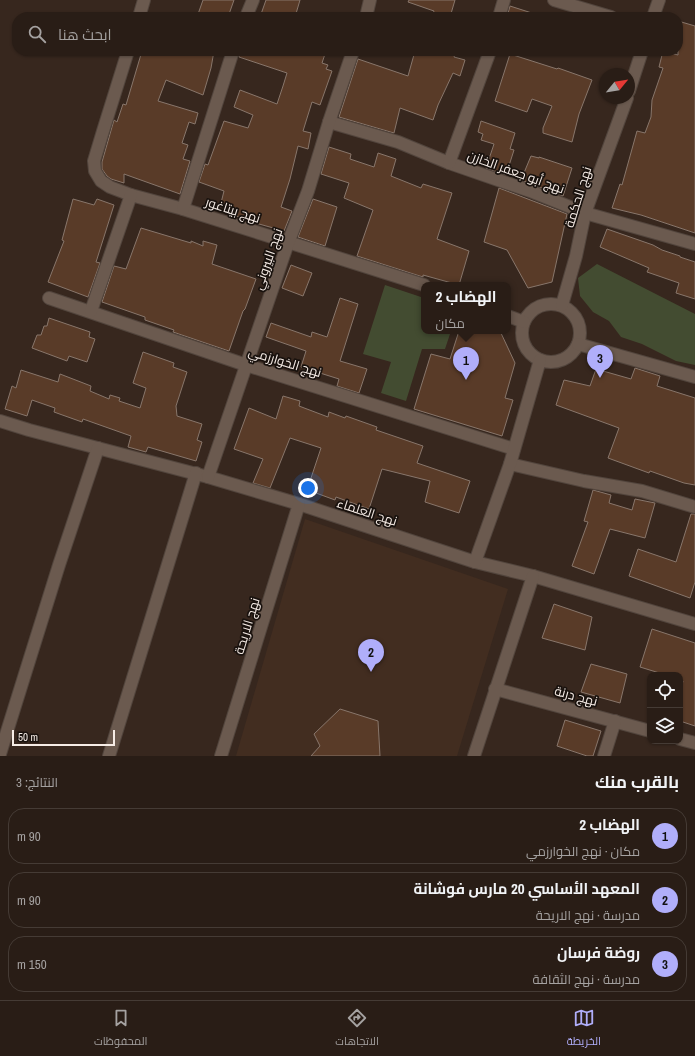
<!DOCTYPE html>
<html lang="ar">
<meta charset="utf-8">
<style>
:root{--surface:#291d16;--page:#352a23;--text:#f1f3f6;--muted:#a5a2a1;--line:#453b35;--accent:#b0aefa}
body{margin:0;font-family:"Archivo Narrow",Cairo,sans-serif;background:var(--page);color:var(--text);direction:rtl}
.controls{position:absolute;right:12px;bottom:12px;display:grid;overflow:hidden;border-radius:8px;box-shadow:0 1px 3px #0004}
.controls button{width:36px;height:36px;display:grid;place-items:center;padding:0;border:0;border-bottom:1px solid var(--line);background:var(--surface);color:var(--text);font:20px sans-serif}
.compass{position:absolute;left:599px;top:68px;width:36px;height:36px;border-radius:50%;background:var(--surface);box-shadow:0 1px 3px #0004;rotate:60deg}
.scale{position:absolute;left:12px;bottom:10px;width:103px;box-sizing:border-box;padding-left:4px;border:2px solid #f6ece6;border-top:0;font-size:11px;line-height:14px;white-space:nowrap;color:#f6ece6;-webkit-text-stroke:3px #19120e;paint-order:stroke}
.you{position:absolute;left:308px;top:488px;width:14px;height:14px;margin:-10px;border:3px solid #fff;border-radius:50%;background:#1a73e8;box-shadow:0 0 0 6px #1a73e833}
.badge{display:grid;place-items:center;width:26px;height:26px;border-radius:50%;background:var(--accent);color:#111;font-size:13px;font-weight:700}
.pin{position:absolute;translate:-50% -33px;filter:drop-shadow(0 1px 2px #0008)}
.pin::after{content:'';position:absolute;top:21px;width:14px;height:12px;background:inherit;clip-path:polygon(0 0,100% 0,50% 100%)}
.popup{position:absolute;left:421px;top:282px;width:90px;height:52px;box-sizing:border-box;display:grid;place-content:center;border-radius:8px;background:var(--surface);filter:drop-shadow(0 1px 3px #0005);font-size:13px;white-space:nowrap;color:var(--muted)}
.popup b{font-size:15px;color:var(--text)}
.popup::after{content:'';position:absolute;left:50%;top:100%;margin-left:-8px;border:8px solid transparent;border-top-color:var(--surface)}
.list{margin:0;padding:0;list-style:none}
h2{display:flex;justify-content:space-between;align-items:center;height:52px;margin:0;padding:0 16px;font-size:17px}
h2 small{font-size:13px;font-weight:400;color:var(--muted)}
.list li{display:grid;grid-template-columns:26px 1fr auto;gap:12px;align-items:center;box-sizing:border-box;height:56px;margin:0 8px 8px;padding:0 8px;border:1px solid var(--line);border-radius:16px}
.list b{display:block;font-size:15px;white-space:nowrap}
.list p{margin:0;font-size:13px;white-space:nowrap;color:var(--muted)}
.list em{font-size:13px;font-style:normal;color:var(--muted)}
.icon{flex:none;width:22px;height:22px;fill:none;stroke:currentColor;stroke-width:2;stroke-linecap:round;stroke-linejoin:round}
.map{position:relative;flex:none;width:695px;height:756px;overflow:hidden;direction:ltr}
.search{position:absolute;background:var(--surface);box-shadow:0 1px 3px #0004;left:12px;right:12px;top:12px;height:44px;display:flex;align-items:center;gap:10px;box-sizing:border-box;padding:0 14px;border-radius:16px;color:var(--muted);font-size:15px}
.sheet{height:244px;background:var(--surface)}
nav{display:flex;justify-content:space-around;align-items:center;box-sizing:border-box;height:56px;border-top:1px solid var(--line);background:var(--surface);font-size:11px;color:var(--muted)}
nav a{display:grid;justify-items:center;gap:2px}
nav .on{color:var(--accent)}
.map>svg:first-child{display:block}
</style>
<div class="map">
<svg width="695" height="756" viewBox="0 0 695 756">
<rect width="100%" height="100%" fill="#37271e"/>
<polygon fill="#422d20" points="305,519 508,589 457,756 236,756"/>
<g fill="#434c31">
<polygon points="597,264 695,314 695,365 676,361 642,344 621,337 609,321 593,312 580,296 578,278"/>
<polygon points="385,285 424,298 424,331 451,331 445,349 422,349 406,401 381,393 391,362 363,354"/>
</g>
<g fill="#593b28" stroke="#88766b">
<polygon points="203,0 234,0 228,17 197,17"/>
<polygon points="266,0 300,0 295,17 260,17"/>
<polygon points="409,0 455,0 450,17 432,17 434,11 408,2"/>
<polygon points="510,6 538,15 537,17 507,17"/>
<polygon points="678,21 695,26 695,233 641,215 612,208 620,184 622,185 637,131 645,133 651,117 652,100 663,68 659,67 663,51 678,55"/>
<polygon points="142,51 214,51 211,68 203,95 166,80 158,101 198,113 195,124 189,122 182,143 188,145 183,159 190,161 180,194 124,174 124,183 111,179 107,176 102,169 102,162 114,120 117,122 123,104 126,105"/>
<polygon points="240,51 326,51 322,63 328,65 326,69 332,71 320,105 312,102 303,131 311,133 308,149 298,146 290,179 281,207 292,211 284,231 252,222 234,215 238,209 221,203 224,191 199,182 205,164 208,165 224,121 248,128 253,115 234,107 240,90 277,104 283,86 287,73 239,57"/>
<polygon points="415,51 456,51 454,57 465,60 460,76 453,73 438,105 433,120 400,108 394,133 339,117 358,59 408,76"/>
<polygon points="510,54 557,69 558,68 592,80 579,114 572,142 543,133 543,128 552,106 532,99 527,112 495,101"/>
<polygon points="481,121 515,133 510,149 514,150 506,175 486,168 494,144 481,140 483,134 478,132"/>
<polygon points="329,147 351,154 350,159 374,167 378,153 396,159 391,176 421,188 423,184 452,193 437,239 469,251 459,285 423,275 423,277 357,256 373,210 344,198 349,183 321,174"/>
<polygon points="531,156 539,158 539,157 572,168 563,196 521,180"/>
<polygon points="499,188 567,214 552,282 528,288 507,250 484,242"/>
<polygon points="73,199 94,205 97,199 114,205 97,259 96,262 100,263 88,297 48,282 64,241 62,240"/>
<polygon points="313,199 337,207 325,246 298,237"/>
<polygon points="141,228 191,243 191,241 203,246 203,241 217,245 212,264 256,279 245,309 243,311 229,351 173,332 174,330 145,320 145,317 102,302 114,266 126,269"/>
<polygon points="607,229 653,245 662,250 680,256 680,257 695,262 695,299 676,293 679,283 647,272 649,268 600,247"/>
<polygon points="291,265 312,273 303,296 282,288"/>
<polygon points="340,298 358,304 340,361 367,369 359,393 337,386 339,379 301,367 306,351 266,337 271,323 311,337 312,332 327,337"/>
<polygon points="49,318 90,332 89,337 95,339 87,362 69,356 67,361 32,348 37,335 41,335 44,326 47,326"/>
<polygon points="459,331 500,331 515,363 505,398 513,400 502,436 414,409 431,354 450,359"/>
<polygon points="143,352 174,363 173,367 187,372 176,406 177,416 202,424 197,440 202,442 196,461 148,447 146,452 128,447 131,436 83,419 82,422 54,412 55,408 32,400 27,416 5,409 12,386 16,388 21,370 58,382 60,374 91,386 90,391 109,399 110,395 120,398 119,401 140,408 146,388 133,383"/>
<polygon points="635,368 660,376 657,386 695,398 695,485 684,483 650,471 649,473 608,458 619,428 556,405 564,380 590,386 596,369 631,379"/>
<polygon points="283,396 300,401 299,406 328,417 329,412 345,418 346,416 377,427 376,430 423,446 417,463 470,481 459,513 425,502 430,481 382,469 369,509 336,497 335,500 316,493 317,489 308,487 321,448 290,438 270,488 253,483 263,459 234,449 249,408 276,419"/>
<polygon points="593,490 611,495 609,503 632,510 635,499 655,503 645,538 610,529 594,574 572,566 588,522 584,521"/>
<polygon points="691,514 695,514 695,582 690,598 629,576 638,549 676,562"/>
<polygon points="554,604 592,617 585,650 542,638"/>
<polygon points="652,629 695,643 695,726 680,721 680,692 683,681 680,679 680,675 666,675 640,667"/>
<polygon points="591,664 627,674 620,703 581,692"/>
<polygon points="340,709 378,721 380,756 311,756 320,746 314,734"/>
<polygon points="565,720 601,731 593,756 587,756 557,746"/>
</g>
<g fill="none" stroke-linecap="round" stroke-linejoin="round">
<defs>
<g id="minor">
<polyline points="554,0 611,17"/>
<polyline points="139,17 144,0"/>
<polyline points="246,17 253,0"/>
<polyline points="366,17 370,0"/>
<polyline points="499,17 504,0"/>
<polyline points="653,17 659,0"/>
<polyline points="128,51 103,131 94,161 95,171 101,181 110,187 131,195 183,209 424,285"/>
<polyline points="629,91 642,51"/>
<polyline points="329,122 398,142 449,163 530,191 585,213 695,244"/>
<polyline points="449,163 490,51"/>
<polyline points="183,209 233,51"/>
<polyline points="49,298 246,365 514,449"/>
<circle cx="551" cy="333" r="29"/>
<polyline points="562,305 576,256 585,213 627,98"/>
<polyline points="91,311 131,195"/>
<polyline points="508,316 524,322"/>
<polyline points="578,344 695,377"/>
<polyline points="0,421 29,430 208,477 299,504 475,562 533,576 695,624"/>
<polyline points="510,464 584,481 642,491 695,507"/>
<polyline points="208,477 288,243 308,191 329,122 353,51"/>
<polyline points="475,562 510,464 540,360"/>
<polyline points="495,689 650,731"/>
<polyline points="680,739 695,743"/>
<polyline points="0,754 59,565 98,448"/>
<polyline points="109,756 196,473"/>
<polyline points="221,756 299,504"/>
<polyline points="474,756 533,576"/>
<polyline points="604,756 615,721"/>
</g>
</defs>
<use href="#minor" stroke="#52453d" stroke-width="14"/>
<use href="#minor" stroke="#6b5a4f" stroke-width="12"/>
</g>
<g text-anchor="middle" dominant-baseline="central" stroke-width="3.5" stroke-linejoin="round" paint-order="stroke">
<g font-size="13" fill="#f6ece6" stroke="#19120e">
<text transform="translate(516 172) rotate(20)">نهج أبو جعفر الخازن</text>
<text transform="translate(578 197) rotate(-73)">نهج الحكمة</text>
<text transform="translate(233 210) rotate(18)">نهج بيتاغور</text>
<text transform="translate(268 259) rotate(-71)">نهج البيروني</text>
<text transform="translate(285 362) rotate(17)">نهج الخوارزمي</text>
<text transform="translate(367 512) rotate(18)">نهج العلماء</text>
<text transform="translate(247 626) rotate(-73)">نهج الاريحة</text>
<text transform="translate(576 696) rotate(15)">نهج درنة</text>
</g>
</g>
</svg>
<div class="controls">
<button><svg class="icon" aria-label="locate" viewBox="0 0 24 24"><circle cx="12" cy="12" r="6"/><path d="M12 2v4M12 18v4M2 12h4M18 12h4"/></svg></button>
<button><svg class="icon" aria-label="layers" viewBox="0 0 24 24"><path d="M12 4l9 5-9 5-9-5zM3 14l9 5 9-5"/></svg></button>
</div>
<svg class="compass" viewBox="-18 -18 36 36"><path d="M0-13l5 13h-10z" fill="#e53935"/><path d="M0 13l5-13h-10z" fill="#a5a2a1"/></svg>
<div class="scale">50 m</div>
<div class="you"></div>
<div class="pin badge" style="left:466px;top:380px">1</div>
<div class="popup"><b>الهضاب 2</b>مكان</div>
<div class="pin badge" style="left:371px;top:672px">2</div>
<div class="pin badge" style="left:600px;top:378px">3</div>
<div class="search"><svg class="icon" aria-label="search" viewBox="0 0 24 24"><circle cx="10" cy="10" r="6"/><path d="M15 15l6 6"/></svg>ابحث هنا</div>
</div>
<section class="sheet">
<h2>بالقرب منك<small>النتائج: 3</small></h2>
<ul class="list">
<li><span class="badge">1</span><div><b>الهضاب 2</b><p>مكان · نهج الخوارزمي</p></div><em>90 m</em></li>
<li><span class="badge">2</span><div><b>المعهد الأساسي 20 مارس فوشانة</b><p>مدرسة · نهج الاريحة</p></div><em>90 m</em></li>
<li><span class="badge">3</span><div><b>روضة فرسان</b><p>مدرسة · نهج الثقافة</p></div><em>150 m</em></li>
</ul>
</section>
<nav>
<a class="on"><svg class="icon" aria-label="map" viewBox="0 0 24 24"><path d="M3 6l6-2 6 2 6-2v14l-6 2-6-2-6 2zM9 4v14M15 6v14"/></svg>الخريطة</a>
<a><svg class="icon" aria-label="directions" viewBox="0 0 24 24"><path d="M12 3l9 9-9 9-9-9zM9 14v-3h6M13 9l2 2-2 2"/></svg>الاتجاهات</a>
<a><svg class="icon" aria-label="saved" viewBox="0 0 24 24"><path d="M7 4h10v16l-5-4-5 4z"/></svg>المحفوظات</a>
</nav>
